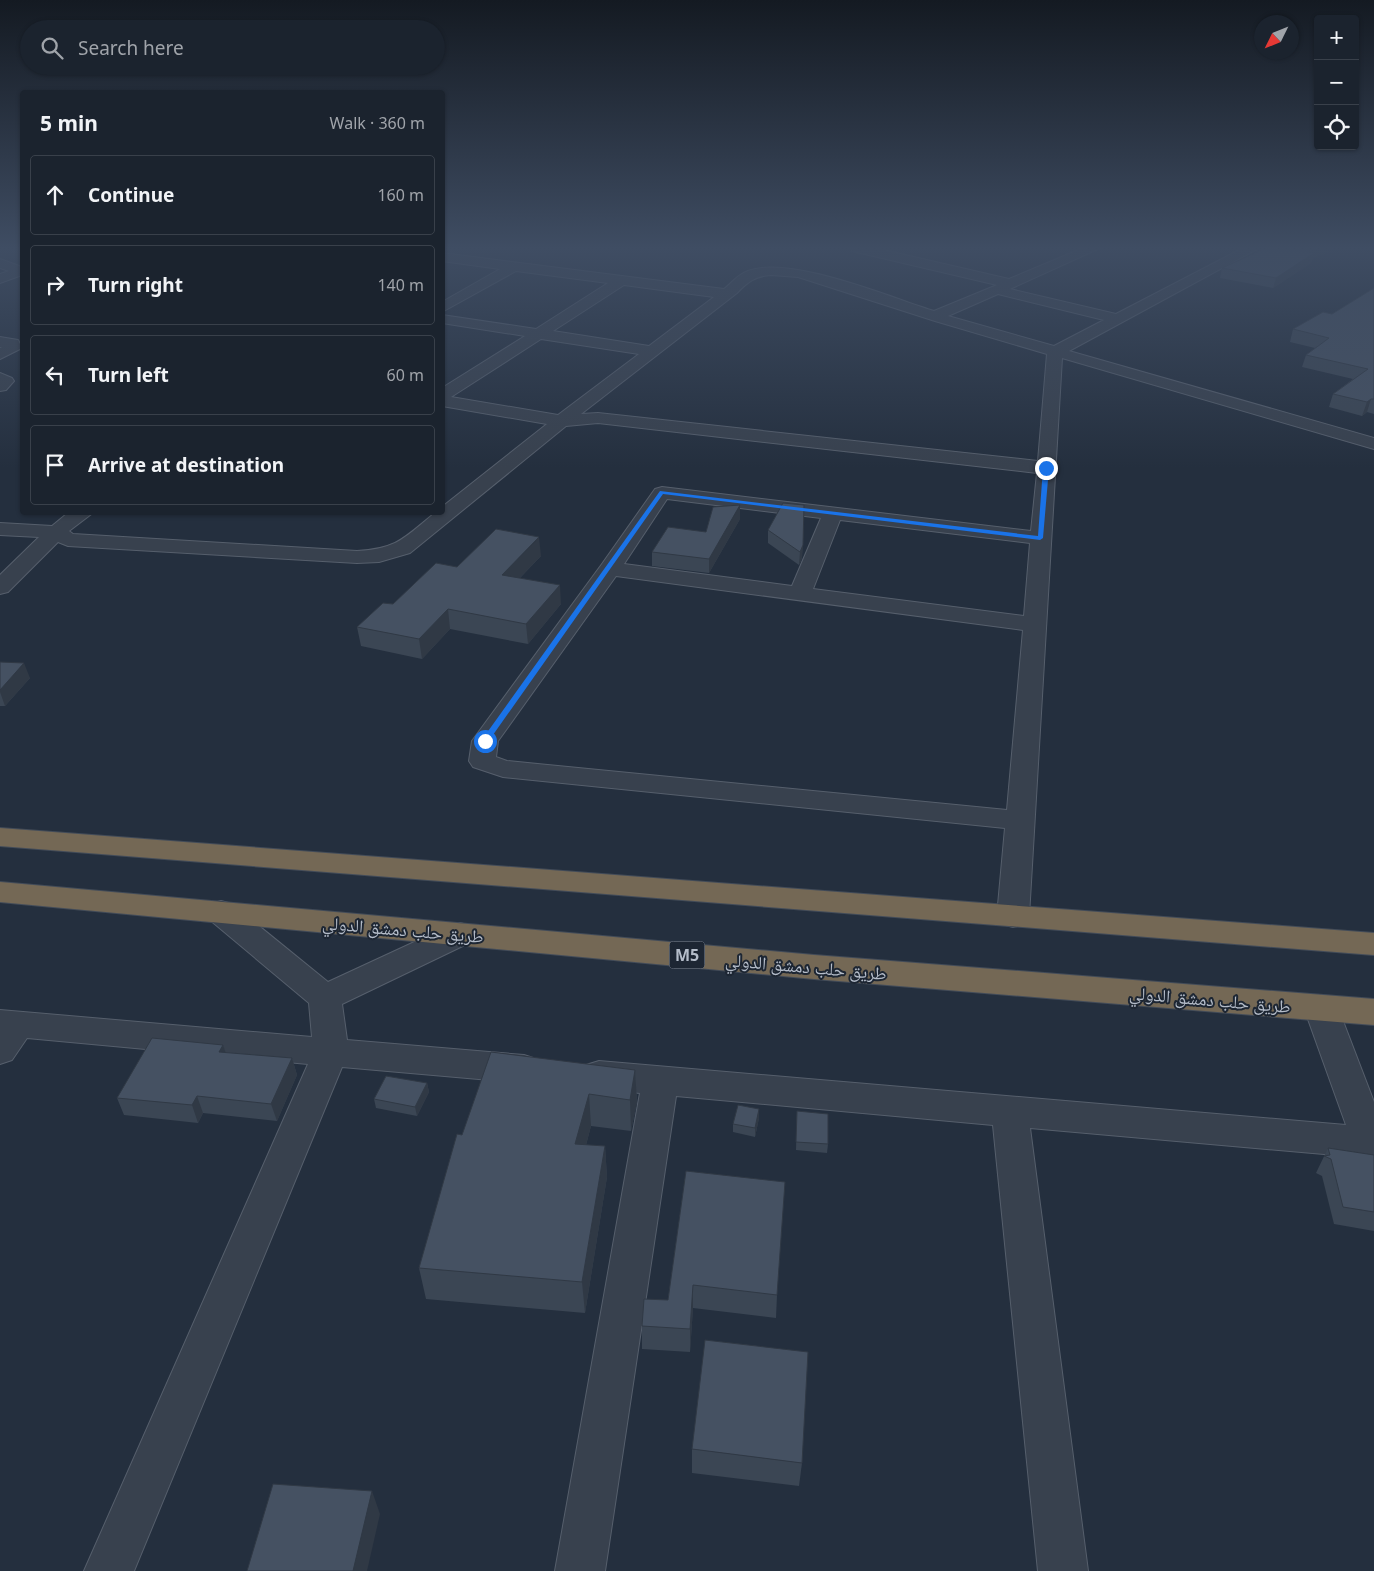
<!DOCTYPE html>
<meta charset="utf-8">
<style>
:root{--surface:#1b232e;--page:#242b36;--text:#f1f3f6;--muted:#a0a4aa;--line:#39404a}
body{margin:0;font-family:"Noto Sans","Noto Naskh Arabic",sans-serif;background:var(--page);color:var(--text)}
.controls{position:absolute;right:15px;top:15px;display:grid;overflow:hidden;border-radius:5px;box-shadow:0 1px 4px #0004}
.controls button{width:45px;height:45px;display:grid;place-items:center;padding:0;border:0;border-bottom:1px solid var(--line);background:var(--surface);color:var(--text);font:25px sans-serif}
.compass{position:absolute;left:1254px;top:15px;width:45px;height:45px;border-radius:50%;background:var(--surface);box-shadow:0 1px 4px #0004;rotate:227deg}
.stop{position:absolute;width:15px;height:15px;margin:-11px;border:4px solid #1a73e8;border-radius:50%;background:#fff}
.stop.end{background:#1a73e8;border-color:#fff;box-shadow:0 1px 5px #0008}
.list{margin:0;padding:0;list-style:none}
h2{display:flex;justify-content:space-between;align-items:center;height:65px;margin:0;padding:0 20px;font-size:21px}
h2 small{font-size:16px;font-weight:400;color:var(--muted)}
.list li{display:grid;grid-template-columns:32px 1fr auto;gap:15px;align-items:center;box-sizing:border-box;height:80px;margin:0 10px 10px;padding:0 10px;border:1px solid var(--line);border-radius:5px}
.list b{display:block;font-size:19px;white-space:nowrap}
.list em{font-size:16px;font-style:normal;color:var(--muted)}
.icon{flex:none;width:28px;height:28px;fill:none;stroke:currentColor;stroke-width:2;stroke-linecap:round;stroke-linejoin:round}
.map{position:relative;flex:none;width:1374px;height:1571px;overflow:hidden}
.search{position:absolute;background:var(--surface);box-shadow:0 1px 4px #0004;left:20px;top:20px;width:425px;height:55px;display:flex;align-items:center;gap:12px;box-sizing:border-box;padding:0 18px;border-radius:28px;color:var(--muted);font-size:19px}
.panel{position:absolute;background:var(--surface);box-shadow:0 1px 4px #0004;left:20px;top:90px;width:425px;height:425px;border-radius:5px}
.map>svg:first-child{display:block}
</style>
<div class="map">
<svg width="1374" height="1571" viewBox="0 0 1374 1571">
<rect width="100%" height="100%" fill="#242f3e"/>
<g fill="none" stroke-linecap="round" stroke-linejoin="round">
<defs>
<g id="minor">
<path d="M851,248H875L1009,279L1083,248H1100L1010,289L1116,314L1243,248H1259L1069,351L1374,438V449L1062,358L1029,916L1024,924L1013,927L1002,924L997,916L1005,828L503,777L473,767L469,761L472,741L602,564L655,489L662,487L1031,531L1037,473L598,423L566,426L410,553L379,562L357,563L68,546L58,542L8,592L0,594V575L39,537L0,535V523L52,526L69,512H94L69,531L73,534L357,551C398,549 405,537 436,512H442V507L547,424L442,406V388L525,336L442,323V315L536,329L608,283L516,271L442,312V302L500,269L442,261V253L724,289C732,283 737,275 748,271C790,255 889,297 934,311L997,285L852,251ZM771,275L798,277L935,321L1047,354L1038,461L598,413L581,414L737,293C748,282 755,276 771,275ZM624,285L714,297L649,346L553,331ZM998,294L1104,320L1054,346L948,316ZM541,339L639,354L558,415L451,397ZM667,499L821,518L792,586L624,564ZM840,520L1030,543L1024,616L813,589ZM616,576L1023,630L1007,810L507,761L496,757L498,741Z"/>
<polygon points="0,259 22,267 22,275 0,283 0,274 9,271 0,268"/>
<polygon points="0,337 18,340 22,348 0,359 0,348 2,347 0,347"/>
<polygon points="0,373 12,378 14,381 6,390 0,391"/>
<polygon points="221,901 232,904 328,982 449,926 460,923 471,926 476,934 471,942 342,1004 347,1040 524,1055 536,1059 542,1069 536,1079 524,1083 342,1067 134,1571 84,1571 308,1064 27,1038 12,1060 0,1064 0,1010 312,1037 309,1003 210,920 206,912 210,904"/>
<polygon points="1321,995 1333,999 1338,1008 1374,1102 1374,1167 1361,1162 1358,1157 1030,1128 1088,1571 1038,1571 993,1125 676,1096 605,1571 555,1571 640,1093 599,1089 586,1085 581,1075 586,1065 599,1061 1346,1125 1304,1008 1309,999"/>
</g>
<g id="highway">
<polygon points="0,828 1374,933 1374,955 0,846"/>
<polygon points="0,882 814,955 1374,999 1374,1025 814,979 0,902"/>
</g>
</defs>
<use href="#minor" stroke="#565f6c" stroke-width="2"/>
<use href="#highway" stroke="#434c59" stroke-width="2"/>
<use href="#minor" fill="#38414e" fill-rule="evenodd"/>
<use href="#highway" fill="#746855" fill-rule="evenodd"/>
</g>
<g fill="#3b4654">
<polygon points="1312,259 1311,263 1273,288 1220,278 1222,268"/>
<polygon points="1374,288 1374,414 1367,412 1362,416 1329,407 1333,394 1353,379 1302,367 1306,355 1315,348 1290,342 1293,329 1332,314"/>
<polygon points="804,505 802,558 799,565 768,543 768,530"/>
<polygon points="740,519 709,573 652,566 652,552 706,532"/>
<polygon points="541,556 520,578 561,604 528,644 450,629 422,659 361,646 357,627 393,604 457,567"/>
<polygon points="0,662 30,678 5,706 0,706"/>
<polygon points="223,1045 225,1052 292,1058 297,1075 277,1121 203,1113 198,1123 124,1115 117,1098"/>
<polygon points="635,1070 637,1102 631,1131 591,1126 586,1145 605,1146 607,1177 585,1313 426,1299 419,1268 462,1135"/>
<polygon points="427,1083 429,1092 417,1116 376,1108 374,1099"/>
<polygon points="797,1111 828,1144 827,1153 796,1150"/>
<polygon points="759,1118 755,1137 733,1132 733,1124"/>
<polygon points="1328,1148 1374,1155 1374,1231 1334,1224 1322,1176 1316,1173"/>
<polygon points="686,1171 777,1295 776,1318 693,1308 690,1352 642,1349 642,1326 668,1300"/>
<polygon points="692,1449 802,1463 799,1486 692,1473"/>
</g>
<g fill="#303945">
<polygon points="1318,248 1336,248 1312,259 1311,263 1273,288 1276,278 1309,252"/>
<polygon points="1371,399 1367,412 1362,416 1367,402"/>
<polygon points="740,505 740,519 709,573 709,559"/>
<polygon points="539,537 541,556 504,594 502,575"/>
<polygon points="803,545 802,558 799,565 800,552"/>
<polygon points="560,585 561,604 528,644 526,624"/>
<polygon points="448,609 450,629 422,659 419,639"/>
<polygon points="24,663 30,678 5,706 0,692 0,690"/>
<polygon points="223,1045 229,1062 219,1052"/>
<polygon points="292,1058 297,1075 277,1121 271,1104"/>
<polygon points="635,1070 637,1102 631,1131 630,1100"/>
<polygon points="427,1083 429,1092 417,1116 415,1107"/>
<polygon points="589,1094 591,1126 578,1175 575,1144"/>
<polygon points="197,1096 203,1113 198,1123 192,1105"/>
<polygon points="759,1109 759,1118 755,1137 755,1128"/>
<polygon points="605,1146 607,1177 585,1313 582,1282"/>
<polygon points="693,1285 693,1308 690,1352 690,1329"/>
<polygon points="372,1491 380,1514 367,1571 353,1571"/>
</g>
<g fill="#455162" stroke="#303945">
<polygon points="1266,248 1318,248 1309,252 1314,253 1276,278 1222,268"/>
<polygon points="1374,288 1374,399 1371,399 1367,402 1333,394 1368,369 1306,355 1329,338 1293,329 1323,312 1332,314"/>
<polygon points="783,503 804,505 803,545 800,552 768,530"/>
<polygon points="740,505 709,559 652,552 668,527 706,532 713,507"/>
<polygon points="496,529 539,537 502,575 560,585 526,624 448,609 419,639 357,627 383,603 393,604 436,563 457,567"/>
<polygon points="0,662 24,663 0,690"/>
<polygon points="152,1038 223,1045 219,1052 292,1058 271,1104 197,1096 192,1105 117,1098"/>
<polygon points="491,1052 635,1070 630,1100 589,1094 575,1144 605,1146 582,1282 419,1268 457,1134 462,1135"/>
<polygon points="386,1076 427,1083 415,1107 374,1099"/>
<polygon points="738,1105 759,1109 755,1128 733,1124"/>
<polygon points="797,1111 828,1114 828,1144 796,1142"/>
<polygon points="1328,1148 1374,1155 1374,1212 1343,1207 1331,1159 1324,1156 1330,1155"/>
<polygon points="686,1171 785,1182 777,1295 693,1285 690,1329 642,1326 644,1299 668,1300"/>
<polygon points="705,1340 808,1352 802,1463 692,1449"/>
<polygon points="273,1484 372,1491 353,1571 247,1571"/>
</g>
<linearGradient id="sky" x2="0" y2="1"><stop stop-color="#141a22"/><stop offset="0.53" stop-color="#3f4d63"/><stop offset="1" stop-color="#3f4d63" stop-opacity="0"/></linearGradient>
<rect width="1374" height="468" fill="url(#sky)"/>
<polygon fill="#1a73e8" points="1046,466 1049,468 1043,538 1040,540 663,494 488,742 481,741 660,491 1038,536 1043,468"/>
<g text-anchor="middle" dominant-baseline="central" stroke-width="4" stroke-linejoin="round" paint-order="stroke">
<rect fill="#1d2633" stroke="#878f9c" stroke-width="1" x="669.5" y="941.5" width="35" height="27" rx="4"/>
<g font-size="16" font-weight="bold" fill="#b4bcc9">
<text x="687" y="955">M5</text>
</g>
<g font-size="18" fill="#b4bcc9" stroke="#1d2633">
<text transform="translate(403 929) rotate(5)">طريق حلب دمشق الدولي</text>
<text transform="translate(806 966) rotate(5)">طريق حلب دمشق الدولي</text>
<text transform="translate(1210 999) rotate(5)">طريق حلب دمشق الدولي</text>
</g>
</g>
</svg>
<div class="controls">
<button>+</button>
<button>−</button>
<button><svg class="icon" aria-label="locate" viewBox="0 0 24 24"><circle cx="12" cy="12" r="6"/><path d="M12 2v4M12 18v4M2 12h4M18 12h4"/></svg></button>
</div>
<svg class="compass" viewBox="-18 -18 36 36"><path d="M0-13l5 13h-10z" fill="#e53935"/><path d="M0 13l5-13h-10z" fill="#a0a4aa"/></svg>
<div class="stop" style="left:485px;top:741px"></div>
<div class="stop end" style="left:1046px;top:468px"></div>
<div class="search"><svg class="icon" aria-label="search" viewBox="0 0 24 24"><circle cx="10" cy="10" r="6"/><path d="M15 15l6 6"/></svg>Search here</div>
<section class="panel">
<h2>5 min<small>Walk · 360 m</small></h2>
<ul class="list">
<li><svg class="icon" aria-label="ahead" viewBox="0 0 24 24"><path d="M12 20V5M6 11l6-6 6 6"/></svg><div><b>Continue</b></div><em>160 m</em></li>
<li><svg class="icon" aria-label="right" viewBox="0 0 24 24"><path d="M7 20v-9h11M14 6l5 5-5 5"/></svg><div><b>Turn right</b></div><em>140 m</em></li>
<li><svg class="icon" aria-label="left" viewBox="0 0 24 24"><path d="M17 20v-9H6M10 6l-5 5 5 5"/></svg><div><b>Turn left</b></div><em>60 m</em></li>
<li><svg class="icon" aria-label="arrive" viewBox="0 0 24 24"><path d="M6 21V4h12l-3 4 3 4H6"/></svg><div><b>Arrive at destination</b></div></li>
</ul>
</section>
</div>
